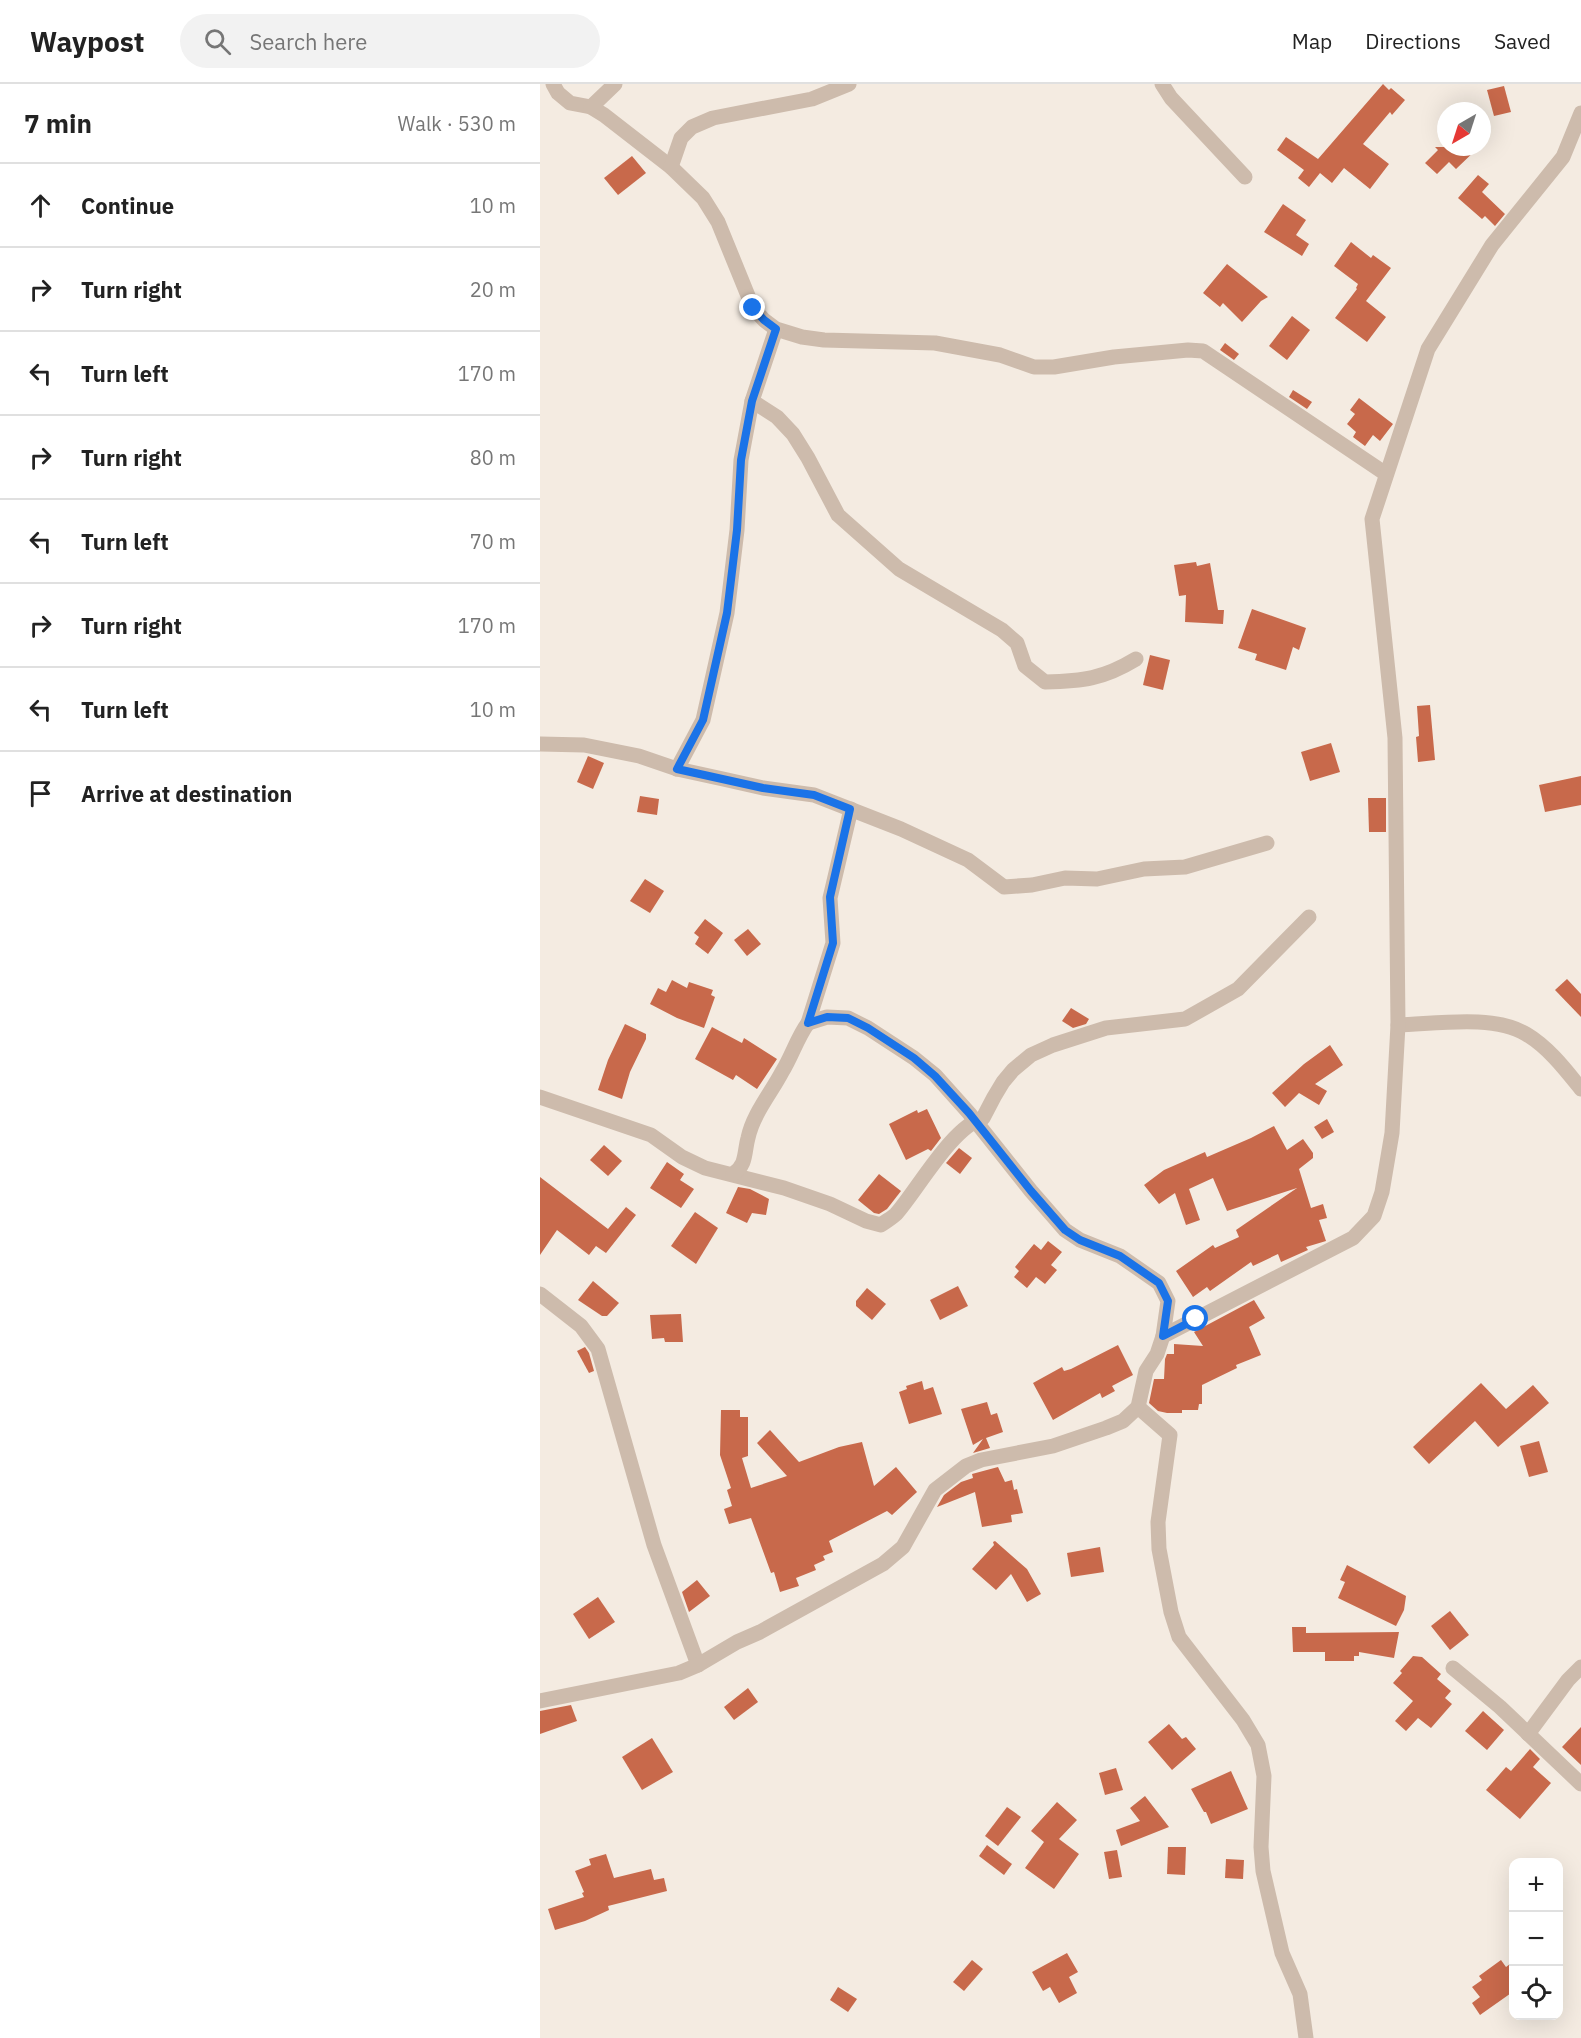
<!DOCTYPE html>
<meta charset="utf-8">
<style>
:root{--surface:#fff;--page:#f2f2f2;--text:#222;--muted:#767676;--line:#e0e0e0}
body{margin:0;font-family:"IBM Plex Sans",sans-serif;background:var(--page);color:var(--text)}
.controls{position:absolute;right:18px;bottom:18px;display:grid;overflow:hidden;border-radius:12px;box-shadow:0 6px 24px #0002}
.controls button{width:54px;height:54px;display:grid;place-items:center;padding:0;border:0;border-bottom:2px solid var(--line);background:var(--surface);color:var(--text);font:30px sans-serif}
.compass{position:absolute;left:897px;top:18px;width:54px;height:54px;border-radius:50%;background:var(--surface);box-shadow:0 6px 24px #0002;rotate:219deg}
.stop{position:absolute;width:18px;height:18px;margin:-14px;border:4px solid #1a73e8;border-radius:50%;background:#fff}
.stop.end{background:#1a73e8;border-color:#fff;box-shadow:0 2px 6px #0008}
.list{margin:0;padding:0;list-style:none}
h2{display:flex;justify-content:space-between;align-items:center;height:78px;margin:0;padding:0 24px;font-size:26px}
h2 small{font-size:20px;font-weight:400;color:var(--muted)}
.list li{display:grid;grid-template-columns:39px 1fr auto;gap:18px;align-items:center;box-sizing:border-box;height:84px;padding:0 24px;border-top:2px solid var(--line)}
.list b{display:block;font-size:22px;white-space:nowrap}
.list em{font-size:20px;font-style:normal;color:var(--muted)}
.icon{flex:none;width:33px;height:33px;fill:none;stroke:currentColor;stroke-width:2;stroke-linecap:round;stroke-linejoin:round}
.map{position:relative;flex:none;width:1041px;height:1954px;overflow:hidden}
header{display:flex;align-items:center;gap:36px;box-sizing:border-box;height:84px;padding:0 30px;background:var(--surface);border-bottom:2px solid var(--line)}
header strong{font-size:28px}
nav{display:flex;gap:33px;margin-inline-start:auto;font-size:21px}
.search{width:420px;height:54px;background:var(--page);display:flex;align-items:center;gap:15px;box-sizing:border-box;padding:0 21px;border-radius:33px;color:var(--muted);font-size:22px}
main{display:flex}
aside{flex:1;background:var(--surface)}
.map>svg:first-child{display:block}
</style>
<header>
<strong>Waypost</strong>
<div class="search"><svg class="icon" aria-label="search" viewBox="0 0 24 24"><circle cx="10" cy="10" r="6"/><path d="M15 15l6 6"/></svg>Search here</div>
<nav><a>Map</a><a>Directions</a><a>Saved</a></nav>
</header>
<main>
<aside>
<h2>7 min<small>Walk · 530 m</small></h2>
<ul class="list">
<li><svg class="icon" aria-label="ahead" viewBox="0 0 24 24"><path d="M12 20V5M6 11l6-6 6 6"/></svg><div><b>Continue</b></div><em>10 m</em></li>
<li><svg class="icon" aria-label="right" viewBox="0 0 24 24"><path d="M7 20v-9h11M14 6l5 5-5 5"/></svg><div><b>Turn right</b></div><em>20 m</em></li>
<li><svg class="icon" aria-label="left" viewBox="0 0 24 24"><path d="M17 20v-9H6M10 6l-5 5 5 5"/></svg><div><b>Turn left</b></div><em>170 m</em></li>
<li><svg class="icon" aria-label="right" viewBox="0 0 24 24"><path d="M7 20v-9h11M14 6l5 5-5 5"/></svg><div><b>Turn right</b></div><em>80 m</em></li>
<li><svg class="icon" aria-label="left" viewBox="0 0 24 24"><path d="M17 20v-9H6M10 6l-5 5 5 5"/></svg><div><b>Turn left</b></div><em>70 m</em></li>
<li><svg class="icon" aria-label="right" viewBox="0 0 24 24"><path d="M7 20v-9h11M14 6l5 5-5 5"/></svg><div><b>Turn right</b></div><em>170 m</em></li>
<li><svg class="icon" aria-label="left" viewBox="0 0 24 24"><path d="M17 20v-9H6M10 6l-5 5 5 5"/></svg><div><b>Turn left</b></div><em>10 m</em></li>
<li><svg class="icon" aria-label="arrive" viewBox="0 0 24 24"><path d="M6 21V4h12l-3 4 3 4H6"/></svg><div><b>Arrive at destination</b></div></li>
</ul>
</aside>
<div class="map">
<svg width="1041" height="1954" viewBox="0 0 1041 1954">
<rect width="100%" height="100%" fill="#f4ebe1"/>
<g fill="#c8694b">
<polygon points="843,0 849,6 851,4 865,16 852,31 850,28 823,60 849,80 830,105 804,84 792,99 780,89 769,103 758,94 764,86 737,66 746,53 778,75"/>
<polygon points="964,2 971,28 954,32 947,6"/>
<polygon points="895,63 939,63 916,85 909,78 897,90 885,79 898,66"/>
<polygon points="92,72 106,89 78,111 64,94"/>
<polygon points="938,91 949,100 942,108 965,130 955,142 945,132 942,135 918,114"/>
<polygon points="743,120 766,136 756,151 769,160 762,172 724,148"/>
<polygon points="811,158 831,174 833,171 851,184 826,217 846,233 827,258 795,234 817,205 816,204 818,200 794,182"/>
<polygon points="687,180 728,213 721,217 702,238 683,219 680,223 663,209"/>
<polygon points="752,232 770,246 747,276 729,262"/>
<polygon points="685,259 699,270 694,276 680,266"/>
<polygon points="753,306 772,318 767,325 749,313"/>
<polygon points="819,314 853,340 840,357 833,351 825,362 813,353 816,348 807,340 815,330 810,326"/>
<polygon points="656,478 657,482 670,479 678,526 684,526 683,540 645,538 646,511 639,512 634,481"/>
<polygon points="712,525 766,544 759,566 753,563 746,586 715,576 717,570 698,564"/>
<polygon points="610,571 630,576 623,606 603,601"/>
<polygon points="890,621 895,676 878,678 876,653 879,652 877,622"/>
<polygon points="791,659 800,688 770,697 761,668"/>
<polygon points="48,672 64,679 53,705 37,698"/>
<polygon points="1041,692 1041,721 1005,728 999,701"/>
<polygon points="100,712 119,715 117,731 97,728"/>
<polygon points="828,714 846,714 846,748 829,748"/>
<polygon points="105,795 124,807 110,829 90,817"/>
<polygon points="165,835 183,849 168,870 155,860 159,853 154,849"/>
<polygon points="208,845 221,860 207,872 194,856"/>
<polygon points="1027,895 1041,910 1041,933 1015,906"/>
<polygon points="132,896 147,904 149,898 173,906 171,911 175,913 164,944 137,934 110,920 118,904 126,908"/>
<polygon points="531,924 549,935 546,940 533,944 522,937"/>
<polygon points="85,940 106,950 106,955 90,988 82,1015 58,1006 68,976"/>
<polygon points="172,943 202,959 204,954 237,975 217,1005 196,991 193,996 155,975"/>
<polygon points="790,961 803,981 775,1000 787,1007 779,1021 759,1009 745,1023 732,1009 764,980"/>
<polygon points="387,1025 401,1054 391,1067 388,1065 366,1076 349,1040 377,1026 378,1029"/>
<polygon points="787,1035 794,1048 782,1055 774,1043"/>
<polygon points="734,1042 747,1066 763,1055 773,1069 773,1074 759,1085 771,1124 783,1120 787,1134 779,1136 786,1157 766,1163 768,1166 741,1178 738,1170 713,1182 711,1178 670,1207 667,1203 653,1213 636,1187 673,1161 675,1164 699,1153 696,1146 757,1104 687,1127 673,1094 649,1105 660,1136 646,1141 635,1109 619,1120 604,1101 624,1086 665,1068 667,1073 711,1054"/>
<polygon points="64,1061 82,1077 68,1092 50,1076"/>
<polygon points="419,1064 432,1074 420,1090 406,1079"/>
<polygon points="127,1078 144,1090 140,1096 154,1105 141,1124 110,1104"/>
<polygon points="339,1090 361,1107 347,1125 339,1130 334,1129 318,1116"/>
<polygon points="0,1093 68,1145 86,1123 96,1131 66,1169 56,1162 49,1171 17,1146 0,1171"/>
<polygon points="198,1103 210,1105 229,1115 226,1131 212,1129 207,1139 186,1129"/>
<polygon points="155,1128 178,1144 156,1180 131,1162"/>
<polygon points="508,1157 522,1168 511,1181 517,1186 505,1200 496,1193 487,1204 474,1193 479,1187 475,1183 494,1160 501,1166"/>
<polygon points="53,1197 79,1219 67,1232 62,1232 38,1216"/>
<polygon points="418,1202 428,1222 400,1236 390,1216"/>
<polygon points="327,1204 346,1220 332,1236 316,1222 316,1217"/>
<polygon points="714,1216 725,1234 709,1243 721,1271 696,1281 697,1284 662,1301 662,1320 659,1320 658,1326 642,1326 642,1329 627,1329 618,1327 609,1319 614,1295 624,1295 625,1275 627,1270 634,1270 634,1260 663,1262 654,1248"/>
<polygon points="141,1230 143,1258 125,1258 124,1254 112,1255 110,1231"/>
<polygon points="578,1261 593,1291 572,1302 575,1307 562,1314 560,1309 513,1336 493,1299 522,1283 524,1287 531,1285"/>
<polygon points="45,1263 49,1269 54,1287 49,1289 37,1267"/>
<polygon points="382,1297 384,1306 393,1303 402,1330 369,1340 359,1308 367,1305 366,1302"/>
<polygon points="941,1299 966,1325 993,1301 1009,1319 958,1363 935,1337 889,1380 873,1363"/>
<polygon points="447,1318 451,1331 457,1329 463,1348 446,1354 450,1364 433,1369 443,1355 433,1361 421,1325"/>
<polygon points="181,1326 200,1326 200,1333 208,1333 208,1372 202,1374 211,1404 247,1392 217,1359 230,1346 259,1378 299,1363 322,1358 334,1402 356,1383 377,1408 352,1431 347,1427 289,1457 293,1468 283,1472 285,1476 274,1481 276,1486 256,1494 259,1502 240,1508 234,1488 231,1489 211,1434 189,1440 184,1425 192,1422 187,1406 191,1404 180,1371"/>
<polygon points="999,1357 1008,1388 989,1393 980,1362"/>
<polygon points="458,1383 465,1398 472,1396 474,1406 477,1405 483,1429 471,1431 472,1438 442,1443 435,1408 397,1423 404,1411 421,1398 433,1394 432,1390"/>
<polygon points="455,1457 487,1485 501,1510 487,1518 471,1490 456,1506 432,1485 454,1461 453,1458"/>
<polygon points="560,1463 564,1488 531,1493 527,1469"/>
<polygon points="807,1481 866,1512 864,1526 856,1542 798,1514 805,1498 800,1496"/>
<polygon points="157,1496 170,1512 149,1528 142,1508"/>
<polygon points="58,1513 75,1538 49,1555 33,1530"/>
<polygon points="910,1527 929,1551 910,1566 891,1542"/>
<polygon points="752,1543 766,1543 766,1549 859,1548 854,1574 819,1568 819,1572 814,1572 814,1577 785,1577 785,1568 753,1568"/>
<polygon points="873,1572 882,1573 901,1590 897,1595 911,1607 905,1614 912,1620 891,1644 878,1634 866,1647 855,1637 873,1617 853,1599 862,1589 860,1587"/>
<polygon points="208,1604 218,1618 194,1636 184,1623"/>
<polygon points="31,1621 37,1637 0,1650 0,1627"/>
<polygon points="943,1627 964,1646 947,1666 925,1647"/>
<polygon points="629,1640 642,1655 646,1653 656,1665 632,1686 608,1658"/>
<polygon points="1041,1643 1041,1681 1022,1663"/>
<polygon points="112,1654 133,1688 102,1706 82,1673"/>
<polygon points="990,1665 1000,1675 993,1683 1011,1699 980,1735 946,1706 966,1683 971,1687"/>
<polygon points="576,1684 583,1706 565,1711 559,1689"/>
<polygon points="691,1687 708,1725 671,1740 666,1728 664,1728 651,1705"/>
<polygon points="605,1712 629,1743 581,1762 576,1746 600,1737 590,1724"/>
<polygon points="517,1718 537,1736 519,1755 539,1770 514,1805 485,1784 504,1758 491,1747"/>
<polygon points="467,1723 481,1733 458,1762 445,1752"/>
<polygon points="447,1761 472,1780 464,1791 439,1772"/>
<polygon points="628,1763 646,1763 645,1791 627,1790"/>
<polygon points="577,1766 582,1793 569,1795 564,1768"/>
<polygon points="66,1770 74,1794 111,1785 114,1796 124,1794 127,1807 68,1822 69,1826 45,1837 15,1846 8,1825 44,1813 42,1809 44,1808 35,1787 51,1781 49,1775"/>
<polygon points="686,1775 704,1776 703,1795 685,1794"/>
<polygon points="527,1869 538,1888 529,1893 537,1909 519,1919 510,1903 503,1907 492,1888"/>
<polygon points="432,1876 443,1885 424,1907 413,1898"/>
<polygon points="961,1876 966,1883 974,1877 974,1907 940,1931 932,1919 940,1913 932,1903 942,1896 939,1892"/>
<polygon points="298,1903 317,1915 308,1928 290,1916"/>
</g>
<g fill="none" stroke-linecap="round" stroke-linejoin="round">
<g stroke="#cdbbac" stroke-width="15">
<polyline points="13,0 18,9 30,19 51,23 64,31 131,83 163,114 178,138 213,224 224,236 236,245 262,253 284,256 395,259 460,271 494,283 514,283 574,273 648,266 663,267 846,390"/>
<polyline points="622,0 631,14 705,93"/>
<polyline points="51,23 75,0"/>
<polyline points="131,83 141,54 152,43 173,34 272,15 309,0"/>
<path d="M212,317L237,333L253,350L268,374L298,431L359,485L462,546L477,559L485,582L505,598C543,597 563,595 596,575"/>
<polyline points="0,660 44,661 99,672 137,685 183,695 223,704 274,711 361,745 428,776 464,803 492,801 525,794 557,795 604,785 645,783 727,759"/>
<polyline points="137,685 163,636 187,529 197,446 201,376 212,317 236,245"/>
<polyline points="268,939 287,933 308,934 328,944 374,974 395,991 429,1029 491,1107 525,1146 540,1156 580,1172 619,1199 628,1217 623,1252"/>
<path d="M858,941C895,940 953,930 986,950C1008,963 1025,985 1041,1005"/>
<path d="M0,1013L111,1051L142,1073L165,1084L244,1104L290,1120L326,1137L341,1141C346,1137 352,1134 356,1130C378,1105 412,1043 443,1034L454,1013L463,998L473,986L491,971L513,961L566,944L645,935L698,905L769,833"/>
<path d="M193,1090C207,1081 204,1068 208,1054C213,1030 231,1009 242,988C252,972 257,954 268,939L293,859L290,814L311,725"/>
<polyline points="0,1210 41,1242 58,1265 114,1461 158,1581"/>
<polyline points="598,1323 630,1351 618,1438 619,1465 631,1528 639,1553 703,1636 718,1661 724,1692 721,1763 723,1787 742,1869 760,1910 766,1954"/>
<polyline points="913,1584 960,1623 1041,1700"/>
<polyline points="0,1617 139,1589 158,1581 197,1558 220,1548 343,1480 363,1463 395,1406 426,1382 441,1376 513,1362 566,1344 583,1337 598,1323 606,1287 617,1270 623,1252 813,1154 834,1132 842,1108 852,1049 858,941 855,654 832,435 888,265 952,161 1023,73 1041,29"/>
<polyline points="988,1650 1028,1596 1041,1583"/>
</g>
</g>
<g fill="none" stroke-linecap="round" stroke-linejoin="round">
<polyline stroke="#1a73e8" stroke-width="8" points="213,224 224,236 236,245 212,317 201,376 197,446 187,529 163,636 137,685 223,704 274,711 310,725 290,813 293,859 268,939 287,933 308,934 328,944 374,974 395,992 429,1029 491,1107 525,1146 540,1156 580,1172 619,1199 628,1217 623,1252 656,1235"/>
</g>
</svg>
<div class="controls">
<button>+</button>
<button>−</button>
<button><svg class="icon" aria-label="locate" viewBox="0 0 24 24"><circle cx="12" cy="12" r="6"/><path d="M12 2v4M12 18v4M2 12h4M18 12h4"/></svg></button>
</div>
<svg class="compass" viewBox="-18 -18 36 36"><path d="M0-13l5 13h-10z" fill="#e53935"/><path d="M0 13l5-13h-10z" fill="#767676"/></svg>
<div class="stop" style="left:656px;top:1235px"></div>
<div class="stop end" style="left:213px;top:224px"></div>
</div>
</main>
